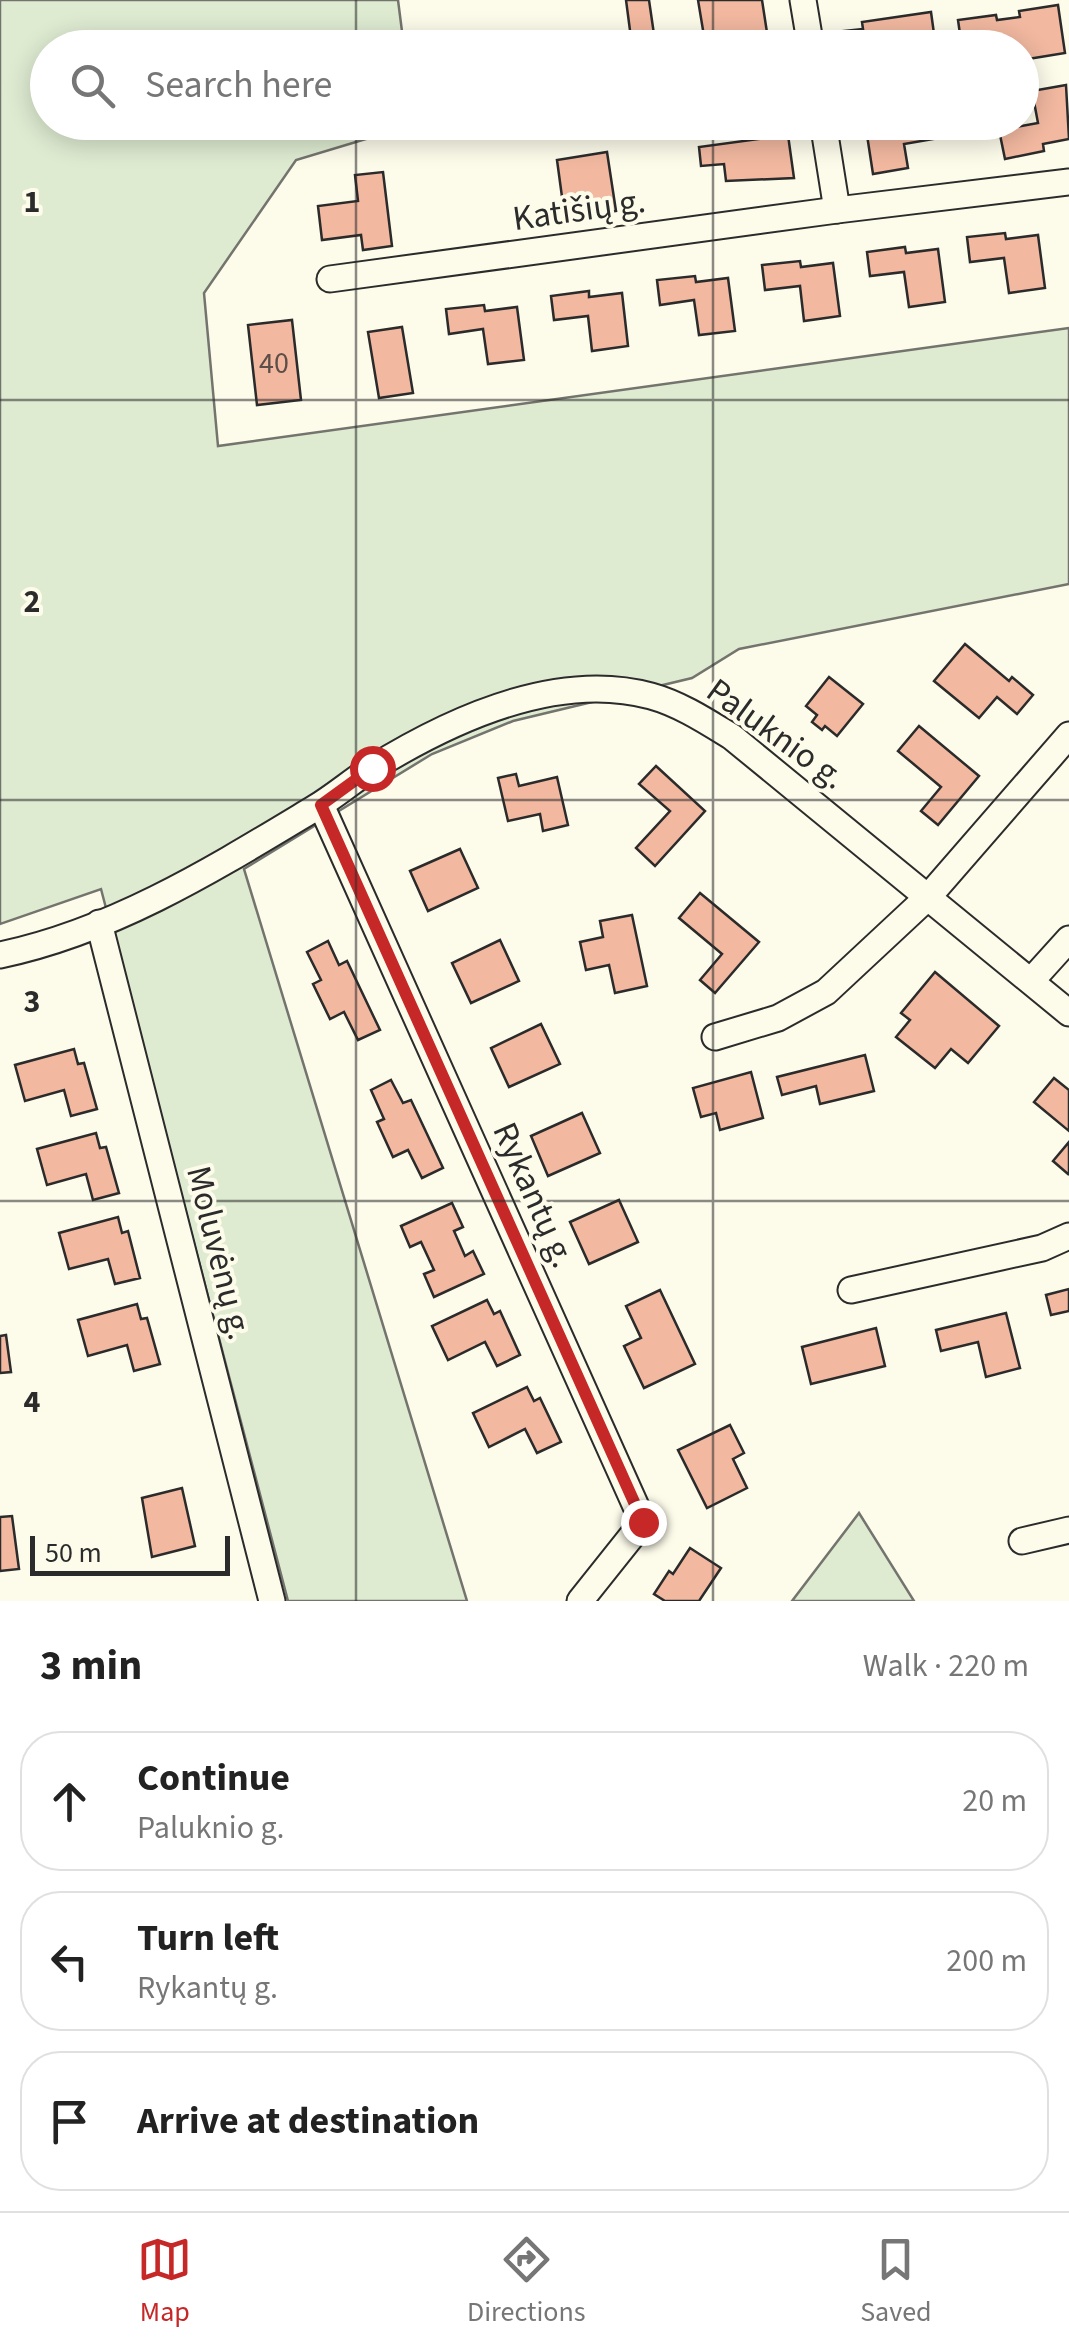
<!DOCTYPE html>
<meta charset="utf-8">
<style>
:root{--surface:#fff;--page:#f6f6f6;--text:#222;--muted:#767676;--line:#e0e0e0;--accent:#c62828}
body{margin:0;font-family:"Source Sans 3",sans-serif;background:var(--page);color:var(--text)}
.scale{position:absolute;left:30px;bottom:25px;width:200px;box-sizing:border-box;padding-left:10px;border:5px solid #2b2b2b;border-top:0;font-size:28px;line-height:35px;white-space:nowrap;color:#2b2b2b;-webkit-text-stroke:8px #fdfbea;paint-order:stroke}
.stop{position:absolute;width:30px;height:30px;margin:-22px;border:8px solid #c62828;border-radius:50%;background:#fff}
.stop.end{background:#c62828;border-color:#fff;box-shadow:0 2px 10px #0008}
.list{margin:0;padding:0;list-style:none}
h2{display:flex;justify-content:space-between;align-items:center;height:130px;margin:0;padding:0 40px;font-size:42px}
h2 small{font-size:32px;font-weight:400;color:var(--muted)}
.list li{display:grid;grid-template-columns:65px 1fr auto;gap:30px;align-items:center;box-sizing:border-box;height:140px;margin:0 20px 20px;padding:0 20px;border:2px solid var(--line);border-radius:40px}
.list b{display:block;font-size:38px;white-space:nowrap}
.list p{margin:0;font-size:32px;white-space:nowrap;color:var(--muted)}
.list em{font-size:32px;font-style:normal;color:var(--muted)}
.icon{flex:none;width:55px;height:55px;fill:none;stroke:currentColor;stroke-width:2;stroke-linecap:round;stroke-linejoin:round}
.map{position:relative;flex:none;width:1069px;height:1601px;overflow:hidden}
.search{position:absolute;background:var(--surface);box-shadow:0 5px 25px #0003;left:30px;right:30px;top:30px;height:110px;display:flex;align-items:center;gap:25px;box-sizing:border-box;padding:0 35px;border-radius:55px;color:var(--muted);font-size:38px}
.sheet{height:610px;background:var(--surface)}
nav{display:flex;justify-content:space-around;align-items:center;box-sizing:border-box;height:140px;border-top:2px solid var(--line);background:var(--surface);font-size:28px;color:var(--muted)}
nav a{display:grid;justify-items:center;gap:5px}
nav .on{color:var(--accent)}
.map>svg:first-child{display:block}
</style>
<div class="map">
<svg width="1069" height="1601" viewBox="0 0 1069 1601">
<rect width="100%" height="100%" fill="#fdfbea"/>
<g fill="#deebd1" stroke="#74746e" stroke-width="2.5">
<polygon points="0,0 398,0 404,47 48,48 48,122 397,123 379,135 296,160 204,293 218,446 1069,328 1069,584 739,649 692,678 513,721 432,754 244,869 467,1601 288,1601 101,889 0,924"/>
<polygon points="859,1513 914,1601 792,1601"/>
</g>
<g fill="#f2b8a0" stroke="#2b2b2b" stroke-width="2.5">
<polygon points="626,0 649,0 656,48 598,48 598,43 631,38"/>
<polygon points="698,0 762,0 768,39 729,46 727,33 704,36"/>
<polygon points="1058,5 1065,53 1022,60 1022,48 962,48 958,20 996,15 997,20 1020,17 1019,11"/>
<polygon points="931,12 936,48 845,48 843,31 863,29 862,22"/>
<polygon points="1066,85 1069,139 1043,144 1044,151 1005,159 999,130 1038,123 1032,91"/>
<polygon points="865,122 936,122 939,138 904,144 908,168 873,174"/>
<polygon points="788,135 794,178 726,181 724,164 701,166 699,147"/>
<polygon points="607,152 616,211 565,219 557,160"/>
<polygon points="383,172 392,246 363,250 361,235 322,240 318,206 358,201 355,175"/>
<polygon points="1005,233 1006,239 1038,235 1045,288 1009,293 1004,258 970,262 967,237"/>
<polygon points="905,247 906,253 938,249 945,302 909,307 904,272 870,276 867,252"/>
<polygon points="800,261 801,267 833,263 840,316 804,321 800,286 765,290 762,265"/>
<polygon points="695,276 696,282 728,278 735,331 699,335 694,300 660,305 657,280"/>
<polygon points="589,291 589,297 622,293 628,346 592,351 588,316 554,320 551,296"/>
<polygon points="484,305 485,311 517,307 524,360 488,364 483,329 449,334 446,309"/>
<polygon points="292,320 301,400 257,405 248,325"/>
<polygon points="402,327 413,393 379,398 368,332"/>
<polygon points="965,644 1009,681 1012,677 1033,695 1017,714 997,697 979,718 934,681"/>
<polygon points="829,677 863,704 837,736 825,726 822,730 812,722 817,715 806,706"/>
<polygon points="919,726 979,776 938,825 921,811 941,787 898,751"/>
<polygon points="656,766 705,811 655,866 636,848 670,811 639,784"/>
<polygon points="516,774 519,786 557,777 568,825 543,831 540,814 508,821 498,778"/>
<polygon points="460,849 478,888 428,911 410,871"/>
<polygon points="700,893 759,942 715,993 700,980 722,954 679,918"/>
<polygon points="632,915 647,986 615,993 609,965 586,970 580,942 603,937 600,921"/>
<polygon points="500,940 519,981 471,1003 452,963"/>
<polygon points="328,941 339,965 347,961 380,1030 358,1040 344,1012 330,1019 313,984 321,980 307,952"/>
<polygon points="935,972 999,1026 968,1063 951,1049 935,1068 896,1037 910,1020 901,1013"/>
<polygon points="541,1024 560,1064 509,1087 491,1048"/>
<polygon points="74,1049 78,1064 84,1063 97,1109 71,1116 64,1090 25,1101 15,1065"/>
<polygon points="865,1055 874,1091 820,1104 816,1086 782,1095 777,1077"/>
<polygon points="751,1072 763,1118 720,1130 716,1113 701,1117 693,1088"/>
<polygon points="1054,1078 1069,1090 1069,1131 1034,1102"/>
<polygon points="391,1080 403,1103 411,1100 443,1168 422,1178 408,1150 393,1157 377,1122 384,1119 371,1090"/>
<polygon points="582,1113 600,1153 548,1176 531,1136"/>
<polygon points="96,1133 100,1148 106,1147 119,1193 93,1200 86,1174 47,1185 37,1149"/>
<polygon points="1069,1142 1069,1172 1068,1174 1053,1161"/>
<polygon points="619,1200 638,1242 589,1264 570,1222"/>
<polygon points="452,1203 463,1227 454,1231 465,1256 473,1251 484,1274 434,1297 424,1274 434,1270 421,1242 410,1247 401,1226"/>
<polygon points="118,1217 122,1233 128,1231 140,1278 115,1284 108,1259 69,1269 59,1233"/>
<polygon points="1069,1289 1069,1311 1051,1315 1046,1295"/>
<polygon points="660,1290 695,1364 644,1388 624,1346 641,1338 626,1306"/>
<polygon points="487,1300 494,1314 500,1311 520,1355 497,1366 485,1342 448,1360 432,1326"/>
<polygon points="137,1304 141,1319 147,1318 160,1364 134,1371 127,1345 88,1356 78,1320"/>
<polygon points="1006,1313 1020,1368 986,1377 978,1342 941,1351 936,1330"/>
<polygon points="876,1328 885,1366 811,1384 802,1347"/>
<polygon points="6,1335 11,1372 0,1373 0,1336"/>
<polygon points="527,1387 534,1401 540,1398 561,1442 537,1453 525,1429 489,1447 473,1413"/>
<polygon points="730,1425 744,1453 733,1459 747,1488 707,1508 678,1450"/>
<polygon points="182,1488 195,1546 152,1557 142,1498"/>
<polygon points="12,1516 19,1569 0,1571 0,1517"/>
<polygon points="690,1548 721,1568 699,1601 665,1601 654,1594 669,1571 673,1574"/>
</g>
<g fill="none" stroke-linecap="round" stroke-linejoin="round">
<defs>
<g id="minor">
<polyline points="803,0 811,48"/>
<polyline points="823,122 837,210"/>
<polyline points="330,279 837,210 1069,182"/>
<polyline points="321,805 643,1522 580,1601"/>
<polyline points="99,923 272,1601"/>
<path d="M0,955C115,931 217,867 315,808C335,796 352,781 371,769C450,720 556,670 651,696C680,704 706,721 732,737L1069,1013"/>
<polyline points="1031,981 1069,939"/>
<polyline points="715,1037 778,1018 826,992 929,896 1069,735"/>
<polyline points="851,1290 1042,1248 1069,1236"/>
<polyline points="1022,1541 1069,1530"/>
</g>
</defs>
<use href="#minor" stroke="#2b2b2b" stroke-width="29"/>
<use href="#minor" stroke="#fdfbea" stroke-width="25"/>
</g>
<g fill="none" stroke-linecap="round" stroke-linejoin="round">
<polyline stroke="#c62828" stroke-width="12" points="372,768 321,805 643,1522"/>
</g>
<path fill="none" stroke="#2b2b2b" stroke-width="2.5" stroke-opacity="0.55" d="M356,0V48M713,0V48M356,122V1601M713,122V1601M0,400H1069M0,800H1069M0,1201H1069"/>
<g text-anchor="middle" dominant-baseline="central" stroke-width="8" stroke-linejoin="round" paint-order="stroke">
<g font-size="30" fill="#5d4e48">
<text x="274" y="363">40</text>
</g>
<g font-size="35" fill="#2b2b2b" stroke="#fdfbea">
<text transform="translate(579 210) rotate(-8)">Katišių g.</text>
<text transform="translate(776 734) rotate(36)">Paluknio g.</text>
<text transform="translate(534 1195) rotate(66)">Rykantų g.</text>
<text transform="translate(219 1253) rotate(76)">Moluvėnų g.</text>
</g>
</g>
<g font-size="32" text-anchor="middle" font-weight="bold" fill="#2b2b2b" stroke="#fdfbea" stroke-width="8" stroke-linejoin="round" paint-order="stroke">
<text x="32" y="212">1</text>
<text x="32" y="612">2</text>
<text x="32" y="1012">3</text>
<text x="32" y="1412">4</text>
</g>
</svg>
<div class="scale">50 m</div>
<div class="stop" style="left:372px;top:768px"></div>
<div class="stop end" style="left:643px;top:1522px"></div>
<div class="search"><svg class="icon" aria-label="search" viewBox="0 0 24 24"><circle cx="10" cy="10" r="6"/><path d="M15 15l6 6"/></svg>Search here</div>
</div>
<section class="sheet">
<h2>3 min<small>Walk · 220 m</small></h2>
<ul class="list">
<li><svg class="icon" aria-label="ahead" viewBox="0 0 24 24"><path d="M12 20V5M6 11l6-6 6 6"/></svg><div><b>Continue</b><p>Paluknio g.</p></div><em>20 m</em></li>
<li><svg class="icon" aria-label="left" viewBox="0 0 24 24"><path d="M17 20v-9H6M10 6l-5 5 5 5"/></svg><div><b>Turn left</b><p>Rykantų g.</p></div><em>200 m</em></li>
<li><svg class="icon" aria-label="arrive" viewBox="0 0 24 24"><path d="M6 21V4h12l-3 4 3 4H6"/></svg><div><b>Arrive at destination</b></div></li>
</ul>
</section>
<nav>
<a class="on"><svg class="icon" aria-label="map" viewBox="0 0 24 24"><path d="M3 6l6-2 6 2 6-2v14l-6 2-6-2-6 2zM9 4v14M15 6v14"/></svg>Map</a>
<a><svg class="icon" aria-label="directions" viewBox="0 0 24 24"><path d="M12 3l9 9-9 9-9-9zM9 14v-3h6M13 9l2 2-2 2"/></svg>Directions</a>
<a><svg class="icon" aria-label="saved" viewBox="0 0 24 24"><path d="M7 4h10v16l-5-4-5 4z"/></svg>Saved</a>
</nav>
